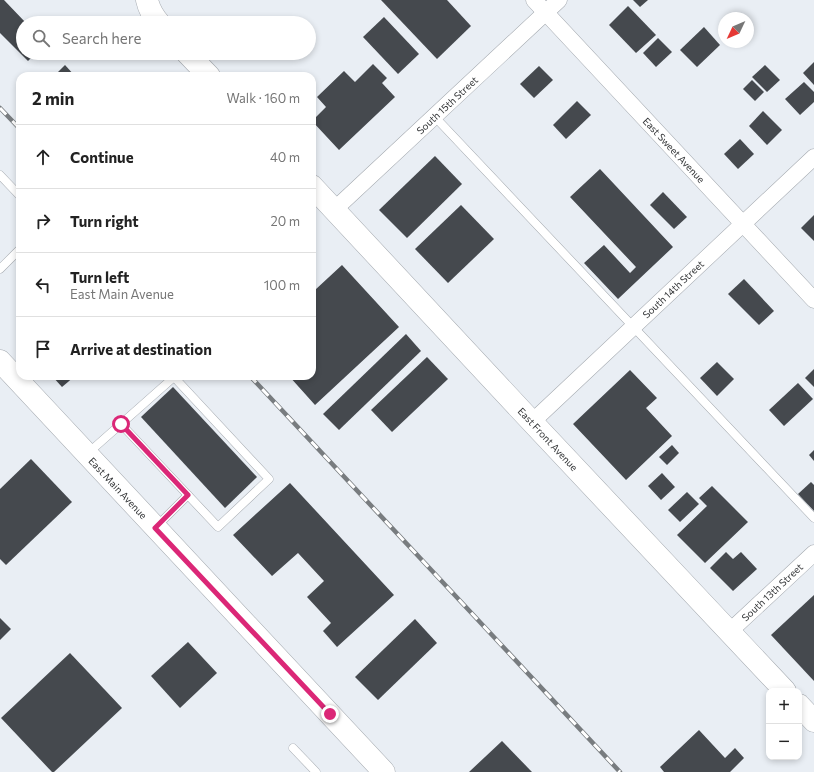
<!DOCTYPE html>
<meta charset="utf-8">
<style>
:root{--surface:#fff;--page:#f6f6f6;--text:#222;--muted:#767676;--line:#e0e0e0}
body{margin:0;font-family:Commissioner,sans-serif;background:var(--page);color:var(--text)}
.controls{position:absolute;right:12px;bottom:12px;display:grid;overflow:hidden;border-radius:8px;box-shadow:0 2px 6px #0003}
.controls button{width:36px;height:36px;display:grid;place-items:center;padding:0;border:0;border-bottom:1px solid var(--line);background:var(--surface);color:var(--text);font:20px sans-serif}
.compass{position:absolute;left:718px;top:12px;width:36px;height:36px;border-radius:50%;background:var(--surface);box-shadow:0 2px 6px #0003;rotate:226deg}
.stop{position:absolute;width:12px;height:12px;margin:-9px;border:3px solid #db2777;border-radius:50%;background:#fff}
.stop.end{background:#db2777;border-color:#fff;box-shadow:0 1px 4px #0008}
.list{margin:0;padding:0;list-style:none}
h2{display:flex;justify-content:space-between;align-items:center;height:52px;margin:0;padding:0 16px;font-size:17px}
h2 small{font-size:13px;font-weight:400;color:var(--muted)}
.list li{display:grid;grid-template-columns:26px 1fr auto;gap:12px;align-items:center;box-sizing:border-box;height:64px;padding:0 16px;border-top:1px solid var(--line)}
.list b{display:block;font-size:15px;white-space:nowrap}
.list p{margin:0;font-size:13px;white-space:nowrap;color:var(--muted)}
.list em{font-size:13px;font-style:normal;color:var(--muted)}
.icon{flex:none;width:22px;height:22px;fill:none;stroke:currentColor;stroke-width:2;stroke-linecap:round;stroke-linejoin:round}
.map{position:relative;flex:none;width:814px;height:772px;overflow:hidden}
.search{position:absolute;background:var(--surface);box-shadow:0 2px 6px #0003;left:16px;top:16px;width:300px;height:44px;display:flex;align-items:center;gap:10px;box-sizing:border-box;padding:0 14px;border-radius:22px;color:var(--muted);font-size:15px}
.panel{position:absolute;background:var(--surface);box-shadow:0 2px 6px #0003;left:16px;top:72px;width:300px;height:308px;border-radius:12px}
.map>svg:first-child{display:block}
</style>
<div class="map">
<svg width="814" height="772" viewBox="0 0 814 772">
<rect width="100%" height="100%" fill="#e9eef4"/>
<g fill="#45494e">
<polygon points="0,0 4,0 26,23 23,23 23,53 36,53 28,61 0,33"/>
<polygon points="381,0 447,0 471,26 437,59"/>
<polygon points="633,0 648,0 640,7"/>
<polygon points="628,6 656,35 636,53 609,25"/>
<polygon points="384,17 419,54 398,74 363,37"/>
<polygon points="704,27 720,45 697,67 680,50"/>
<polygon points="658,38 672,52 656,67 643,53"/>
<polygon points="814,62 814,85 803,73"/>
<polygon points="373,64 387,78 382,83 395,97 339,150 312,121 326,107 317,97 344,71 355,82"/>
<polygon points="65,65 75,76 54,76"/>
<polygon points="765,65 780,80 767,92 752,77"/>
<polygon points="539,66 553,80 534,98 520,84"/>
<polygon points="752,80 764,92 755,101 743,89"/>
<polygon points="804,82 814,92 814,102 800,115 785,99"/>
<polygon points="577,101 591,115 566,139 553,125"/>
<polygon points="763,111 782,130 767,145 749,126"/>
<polygon points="740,139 754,154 738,169 724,154"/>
<polygon points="435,156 462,184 407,238 379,210"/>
<polygon points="600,169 673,247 618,299 584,263 604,245 630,273 636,267 570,197"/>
<polygon points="663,192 687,217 674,229 650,205"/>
<polygon points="461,205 494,239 448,283 415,249"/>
<polygon points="814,215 814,241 801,228"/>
<polygon points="342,265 399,327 315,405 289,376 312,376 312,287 315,290"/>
<polygon points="744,279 774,311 759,325 728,294"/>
<polygon points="406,334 421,351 339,430 323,414"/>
<polygon points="427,357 448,379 392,432 371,410"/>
<polygon points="717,362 734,379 717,396 700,378"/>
<polygon points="814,369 814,387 805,378"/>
<polygon points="630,370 657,398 646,408 672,436 626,480 573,424"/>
<polygon points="52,376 75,376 62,387"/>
<polygon points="798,383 813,399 784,426 769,410"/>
<polygon points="173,387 257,477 225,508 141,417"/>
<polygon points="672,445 679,453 667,465 659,457"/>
<polygon points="814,450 814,461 809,455"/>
<polygon points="31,459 72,502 6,565 0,559 0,489"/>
<polygon points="662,473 675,487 661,500 648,486"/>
<polygon points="811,482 814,485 814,511 798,494"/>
<polygon points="290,483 394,595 337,647 323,631 331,623 307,597 324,581 298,553 272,576 233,535"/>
<polygon points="712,486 748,522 705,563 677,535 707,506 699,498"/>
<polygon points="687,492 699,504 680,522 668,510"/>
<polygon points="726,552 733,559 741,552 757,569 733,591 710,568"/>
<polygon points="814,595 814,681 771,635"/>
<polygon points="0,618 11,629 0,640"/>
<polygon points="415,619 437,643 378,700 355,677"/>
<polygon points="188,642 217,673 180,708 151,676"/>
<polygon points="70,653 122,708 54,772 52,772 1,718"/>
<polygon points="699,730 725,758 735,748 744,758 730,772 664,772 660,767"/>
<polygon points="502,741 532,772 469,772"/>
</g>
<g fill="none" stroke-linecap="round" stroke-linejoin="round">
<defs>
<g id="lane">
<polyline points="435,117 814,518"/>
<polyline points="0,175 20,196"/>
<polyline points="0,269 20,249"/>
<polyline points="87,454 174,377 269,479 218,527 121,424"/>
<polyline points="156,527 188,495"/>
<polyline points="293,748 316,772"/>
</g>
<g id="street">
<polyline points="534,0 814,300"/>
<polyline points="334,210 559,0"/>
<polyline points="532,422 814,157"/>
<polyline points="729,632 814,553"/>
</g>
<g id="secondary">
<path d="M147,0C149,9 153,16 159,23"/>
<polyline points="187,53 209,76"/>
<polyline points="312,186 532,422 785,691"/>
<polyline points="799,705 814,721"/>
</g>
<polyline id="primary" points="0,361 384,772"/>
</defs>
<use href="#lane" stroke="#a4a9af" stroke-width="9"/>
<use href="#street" stroke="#a4a9af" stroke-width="17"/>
<use href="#secondary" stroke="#a4a9af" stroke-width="23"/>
<use href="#primary" stroke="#a4a9af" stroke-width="23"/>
<use href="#lane" stroke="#fff" stroke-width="8"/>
<use href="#street" stroke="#fff" stroke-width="16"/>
<use href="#secondary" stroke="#fff" stroke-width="22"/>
<use href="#primary" stroke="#fff" stroke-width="22"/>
<defs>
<g id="rail">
<polyline points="0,108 20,129"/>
<polyline points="250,376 620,772"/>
</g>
</defs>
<use href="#rail" stroke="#787c7f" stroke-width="4.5"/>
<use href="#rail" stroke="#fff" stroke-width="3" stroke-dasharray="9" stroke-linecap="butt"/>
</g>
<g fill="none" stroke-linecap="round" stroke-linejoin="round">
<polyline stroke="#db2777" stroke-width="5" points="121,424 188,495 155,528 330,714"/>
</g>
<g text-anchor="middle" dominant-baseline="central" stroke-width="4" stroke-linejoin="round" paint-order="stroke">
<g font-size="10" fill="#343638" stroke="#fff">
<text transform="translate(447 105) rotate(-43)">South 15th Street</text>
<text transform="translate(674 150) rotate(47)">East Sweet Avenue</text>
<text transform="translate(673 289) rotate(-43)">South 14th Street</text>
<text transform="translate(548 439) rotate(47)">East Front Avenue</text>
<text transform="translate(118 488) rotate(47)">East Main Avenue</text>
<text transform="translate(772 592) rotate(-43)">South 13th Street</text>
</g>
</g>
</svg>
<div class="controls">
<button>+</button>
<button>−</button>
</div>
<svg class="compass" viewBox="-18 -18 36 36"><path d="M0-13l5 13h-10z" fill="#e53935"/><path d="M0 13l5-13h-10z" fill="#767676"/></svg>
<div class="stop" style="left:121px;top:424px"></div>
<div class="stop end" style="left:330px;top:714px"></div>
<div class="search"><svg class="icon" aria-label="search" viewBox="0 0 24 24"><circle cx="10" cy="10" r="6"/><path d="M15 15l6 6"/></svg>Search here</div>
<section class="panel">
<h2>2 min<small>Walk · 160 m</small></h2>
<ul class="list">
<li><svg class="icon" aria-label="ahead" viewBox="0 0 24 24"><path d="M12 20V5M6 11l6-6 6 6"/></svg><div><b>Continue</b></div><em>40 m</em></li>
<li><svg class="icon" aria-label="right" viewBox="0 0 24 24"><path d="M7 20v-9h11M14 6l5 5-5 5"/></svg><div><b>Turn right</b></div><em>20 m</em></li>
<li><svg class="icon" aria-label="left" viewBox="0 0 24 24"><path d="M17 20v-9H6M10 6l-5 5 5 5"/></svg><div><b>Turn left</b><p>East Main Avenue</p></div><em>100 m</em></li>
<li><svg class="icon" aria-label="arrive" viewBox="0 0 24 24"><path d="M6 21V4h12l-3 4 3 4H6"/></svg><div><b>Arrive at destination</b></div></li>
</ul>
</section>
</div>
